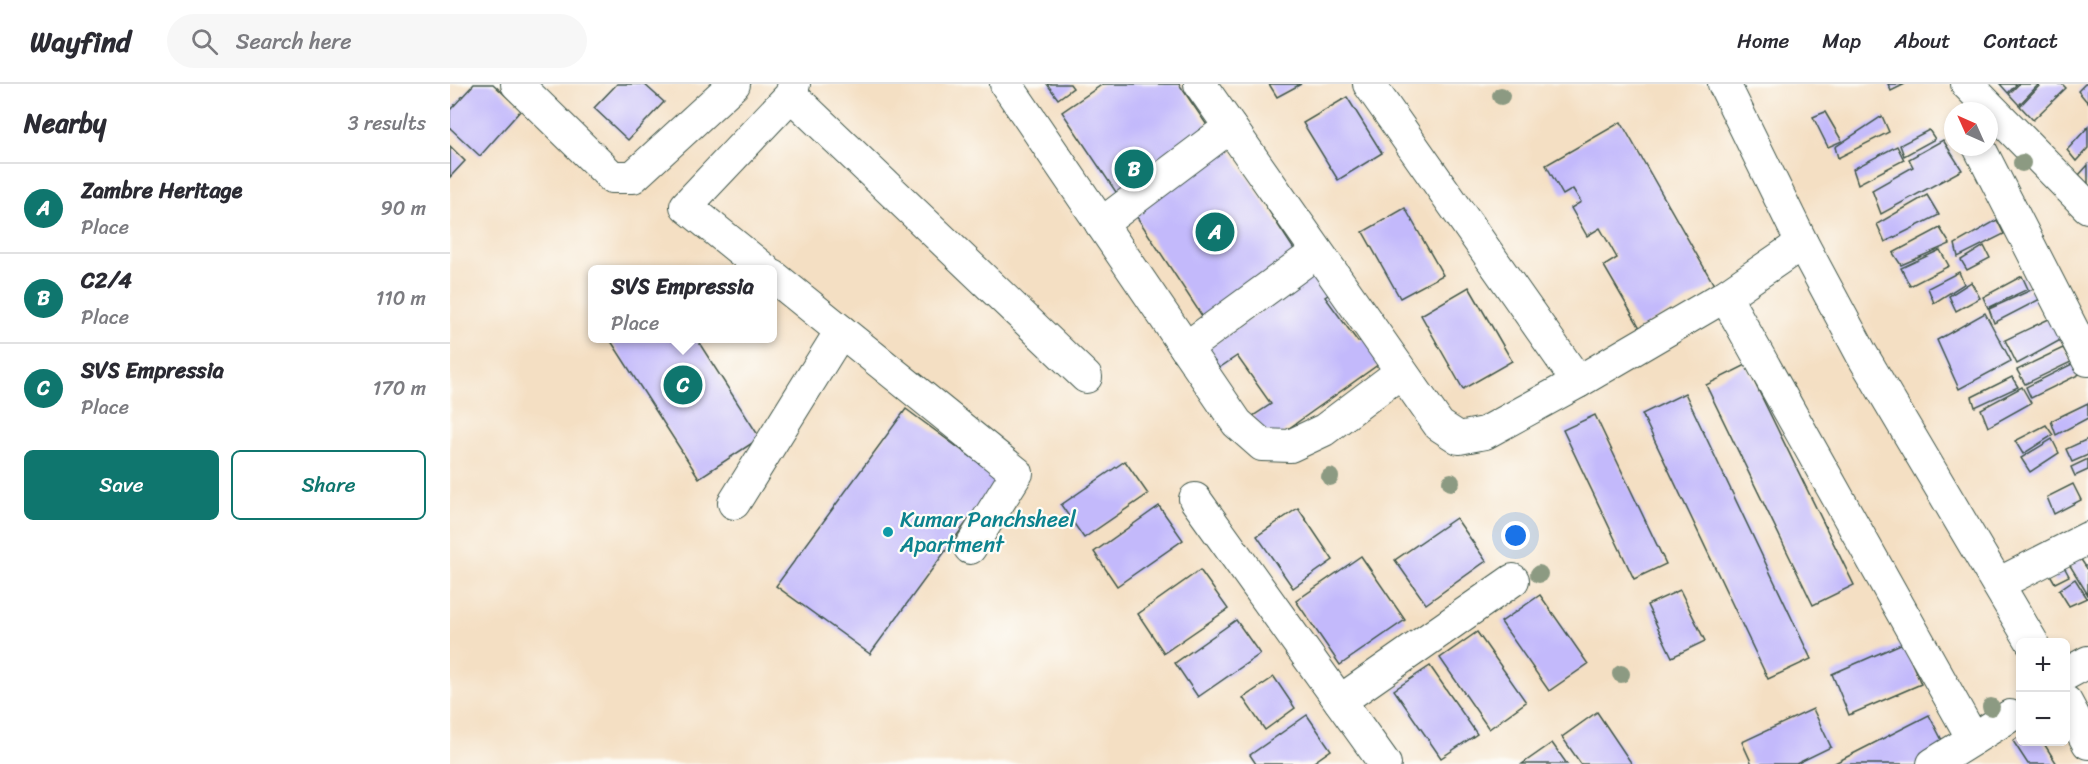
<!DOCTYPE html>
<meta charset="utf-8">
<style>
:root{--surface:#fff;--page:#f7f7f7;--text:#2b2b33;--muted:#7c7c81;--line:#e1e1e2;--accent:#0f766e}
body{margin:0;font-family:Sriracha,sans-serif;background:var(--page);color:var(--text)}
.controls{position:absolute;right:18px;bottom:18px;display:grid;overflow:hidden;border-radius:9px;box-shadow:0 3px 9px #0003}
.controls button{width:54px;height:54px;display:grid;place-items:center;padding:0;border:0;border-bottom:2px solid var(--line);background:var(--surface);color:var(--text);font:30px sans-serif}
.compass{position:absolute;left:1494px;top:18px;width:54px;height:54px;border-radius:50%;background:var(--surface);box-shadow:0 3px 9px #0003;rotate:315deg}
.you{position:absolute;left:1066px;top:452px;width:21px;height:21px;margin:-15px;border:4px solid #fff;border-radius:50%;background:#1a73e8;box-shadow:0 0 0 9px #1a73e833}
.badge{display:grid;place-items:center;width:39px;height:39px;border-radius:50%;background:var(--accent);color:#fff;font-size:20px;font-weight:700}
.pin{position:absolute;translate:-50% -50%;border:3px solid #fff;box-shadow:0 2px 6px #0006}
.popup{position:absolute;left:138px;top:181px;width:189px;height:78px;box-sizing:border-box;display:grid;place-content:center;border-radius:9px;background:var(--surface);filter:drop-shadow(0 2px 4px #0005);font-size:20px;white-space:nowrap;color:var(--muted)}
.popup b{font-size:22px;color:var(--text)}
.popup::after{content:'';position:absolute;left:50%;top:100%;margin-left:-12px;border:12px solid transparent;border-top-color:var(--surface)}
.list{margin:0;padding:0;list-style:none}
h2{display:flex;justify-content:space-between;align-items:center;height:78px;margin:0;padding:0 24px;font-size:26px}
h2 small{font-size:20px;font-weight:400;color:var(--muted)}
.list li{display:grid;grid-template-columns:39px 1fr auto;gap:18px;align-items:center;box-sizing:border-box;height:90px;padding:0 24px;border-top:2px solid var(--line)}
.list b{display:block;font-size:22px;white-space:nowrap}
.list p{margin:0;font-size:20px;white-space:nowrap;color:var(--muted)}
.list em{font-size:20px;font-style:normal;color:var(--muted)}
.actions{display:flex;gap:12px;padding:18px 24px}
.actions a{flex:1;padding:14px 0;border:2px solid var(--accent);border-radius:9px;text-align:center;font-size:21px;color:var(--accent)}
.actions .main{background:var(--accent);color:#fff}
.icon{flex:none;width:33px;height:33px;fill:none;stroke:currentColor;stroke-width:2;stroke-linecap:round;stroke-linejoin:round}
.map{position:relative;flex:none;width:1638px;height:680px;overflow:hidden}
header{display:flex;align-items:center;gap:36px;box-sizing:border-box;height:84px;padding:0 30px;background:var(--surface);border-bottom:2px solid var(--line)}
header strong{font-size:28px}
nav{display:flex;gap:33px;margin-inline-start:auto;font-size:21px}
.search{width:420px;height:54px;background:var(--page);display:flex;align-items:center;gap:15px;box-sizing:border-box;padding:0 21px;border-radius:33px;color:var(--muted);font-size:22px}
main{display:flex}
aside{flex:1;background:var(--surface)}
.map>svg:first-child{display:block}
</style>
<header>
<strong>Wayfind</strong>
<div class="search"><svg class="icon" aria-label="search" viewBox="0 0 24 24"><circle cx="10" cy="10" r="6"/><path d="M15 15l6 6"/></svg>Search here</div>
<nav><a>Home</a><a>Map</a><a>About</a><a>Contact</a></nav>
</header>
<main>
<aside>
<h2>Nearby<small>3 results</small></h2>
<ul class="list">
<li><span class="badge">A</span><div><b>Zambre Heritage</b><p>Place</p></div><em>90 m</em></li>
<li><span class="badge">B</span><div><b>C2/4</b><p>Place</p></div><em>110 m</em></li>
<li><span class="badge">C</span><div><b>SVS Empressia</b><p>Place</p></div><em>170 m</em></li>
</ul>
<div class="actions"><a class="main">Save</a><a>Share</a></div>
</aside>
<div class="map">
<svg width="1638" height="680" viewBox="0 0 1638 680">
<rect width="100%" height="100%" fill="#fdfcf7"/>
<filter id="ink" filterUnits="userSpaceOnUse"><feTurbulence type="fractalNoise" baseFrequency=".0167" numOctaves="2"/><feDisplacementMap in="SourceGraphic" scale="12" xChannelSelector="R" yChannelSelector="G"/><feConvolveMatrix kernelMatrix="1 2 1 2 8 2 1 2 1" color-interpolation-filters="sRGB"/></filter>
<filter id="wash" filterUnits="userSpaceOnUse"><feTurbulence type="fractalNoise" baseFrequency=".008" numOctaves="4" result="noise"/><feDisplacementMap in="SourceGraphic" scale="24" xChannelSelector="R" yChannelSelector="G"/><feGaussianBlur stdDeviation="1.35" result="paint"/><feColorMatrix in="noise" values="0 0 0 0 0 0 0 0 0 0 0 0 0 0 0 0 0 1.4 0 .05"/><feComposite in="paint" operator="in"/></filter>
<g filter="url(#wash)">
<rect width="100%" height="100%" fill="#f4dfc3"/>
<g id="blocks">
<g fill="#c3b9fb">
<polygon points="24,0 43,0 71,26 30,72 0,44 0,26"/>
<polygon points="167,0 194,0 214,18 178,56 144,24"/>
<polygon points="597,0 620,0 623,4 608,15"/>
<polygon points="653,0 729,0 765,53 672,117 612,28"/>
<polygon points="819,0 851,0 827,13"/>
<polygon points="1438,0 1455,0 1441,7"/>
<polygon points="1550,0 1567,0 1558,9"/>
<polygon points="1569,0 1589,0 1569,21 1559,10"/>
<polygon points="1591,0 1612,0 1616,4 1583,36 1570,22"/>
<polygon points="1635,0 1638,0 1638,19 1628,7"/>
<polygon points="897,13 932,69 888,96 853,39"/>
<polygon points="1375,28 1392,57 1378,63 1363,33"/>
<polygon points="1432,32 1439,48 1388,74 1385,63"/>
<polygon points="1171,38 1264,201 1190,244 1154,182 1167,174 1150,144 1137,152 1121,124 1131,118 1123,105 1113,111 1096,81"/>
<polygon points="1638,43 1638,64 1626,77 1617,66"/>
<polygon points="1479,46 1485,55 1454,72 1450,61"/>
<polygon points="1493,56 1512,86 1431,130 1422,106 1463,83 1459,75"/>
<polygon points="776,61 849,173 754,235 681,124"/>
<polygon points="0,62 15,77 0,93"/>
<polygon points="1447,62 1454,76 1408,100 1403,85"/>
<polygon points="1638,81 1638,101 1629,91"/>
<polygon points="1477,111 1489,131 1435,158 1427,140"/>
<polygon points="955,124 993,191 950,214 913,148"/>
<polygon points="1547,136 1554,150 1508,173 1505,160"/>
<polygon points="1490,144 1500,160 1451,181 1443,169"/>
<polygon points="1534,162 1540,174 1517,186 1511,176"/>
<polygon points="1490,166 1499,182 1460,202 1451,184"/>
<polygon points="872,184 887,205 875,213 908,258 919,251 936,275 821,357 803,332 821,320 787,272 769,284 756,266"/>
<polygon points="1509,188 1514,200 1484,219 1478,204"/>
<polygon points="1572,192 1578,205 1538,224 1533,213"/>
<polygon points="1521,198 1530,214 1506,227 1499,212"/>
<polygon points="1590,202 1596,212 1544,239 1539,225"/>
<polygon points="1019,203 1062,277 1013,305 971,231"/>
<polygon points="1535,229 1561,277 1509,305 1487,256"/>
<polygon points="1603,233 1616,253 1567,280 1555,256"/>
<polygon points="159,254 246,254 310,354 249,394"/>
<polygon points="1613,264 1621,278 1575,300 1567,286"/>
<polygon points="1624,279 1630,290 1581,314 1576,303"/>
<polygon points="1296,281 1404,501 1363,521 1256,301"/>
<polygon points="1562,293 1568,303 1525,323 1522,313"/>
<polygon points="1572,303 1581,319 1538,343 1531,325"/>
<polygon points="1235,309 1361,575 1318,595 1192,330"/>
<polygon points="1638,319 1638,334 1606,351 1601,337"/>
<polygon points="456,325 549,394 420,570 326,502"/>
<polygon points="1145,331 1216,480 1184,495 1113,346"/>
<polygon points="1596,341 1603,351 1573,370 1565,357"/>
<polygon points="1602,355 1609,369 1580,388 1571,374"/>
<polygon points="1638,355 1638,371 1622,378 1616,365"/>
<polygon points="1638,375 1638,386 1625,392 1621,383"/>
<polygon points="675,377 698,410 634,454 611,421"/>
<polygon points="1623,400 1631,416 1604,430 1597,413"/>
<polygon points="709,422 733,456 667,502 644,468"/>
<polygon points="848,424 883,476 843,504 807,452"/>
<polygon points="1006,434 1036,477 976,520 945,476"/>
<polygon points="1626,468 1638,486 1638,511 1616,475"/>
<polygon points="911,472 955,536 890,581 846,517"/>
<polygon points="1612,479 1619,492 1605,499 1598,487"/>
<polygon points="750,486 778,525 714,569 688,530"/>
<polygon points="1625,495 1637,514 1619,522 1609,506"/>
<polygon points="1230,506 1255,557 1222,573 1197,521"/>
<polygon points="1090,511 1138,580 1099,607 1051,538"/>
<polygon points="786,536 810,570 748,613 725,579"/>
<polygon points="1027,548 1076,618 1039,645 990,574"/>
<polygon points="1453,559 1471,600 1399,631 1382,590"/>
<polygon points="980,582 1027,650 991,674 944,606"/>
<polygon points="824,593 845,624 815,646 793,614"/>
<polygon points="1363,625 1381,663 1346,680 1302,680 1292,658"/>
<polygon points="1147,628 1182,680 1131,680 1112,653"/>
<polygon points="857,631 881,666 861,680 806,680 800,671"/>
<polygon points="1479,631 1497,666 1469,680 1383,680"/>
<polygon points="1570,652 1570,658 1593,658 1607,680 1578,680 1563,657"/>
<polygon points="1102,659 1117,680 1072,680"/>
</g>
</g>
</g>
<g filter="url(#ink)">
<use href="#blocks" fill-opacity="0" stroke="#3f5549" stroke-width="1.5"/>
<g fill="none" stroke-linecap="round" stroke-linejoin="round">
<defs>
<g id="minor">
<polyline points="67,0 162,93 183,93 284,0"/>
<polyline points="556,0 787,339 812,361 840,362 874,346 951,288"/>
<polyline points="750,0 989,341 1009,354 1035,349 1128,298 1275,212 1352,159"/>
<polyline points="919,0 1128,298"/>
<polyline points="1274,0 1352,159 1411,269 1582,558"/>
<polyline points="1517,0 1638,123"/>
<polyline points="341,11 636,293"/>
<polyline points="1529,63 1638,276"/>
<polyline points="651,140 780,43"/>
<polyline points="315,186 236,122 341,11 344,0"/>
<polyline points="323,192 567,389 520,464"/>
<polyline points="1275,212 1523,655"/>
<polyline points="736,264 867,168"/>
<polyline points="745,415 935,680"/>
<polyline points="284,419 391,247"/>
<polyline points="1548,500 1638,454"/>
<polyline points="1616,590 1638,578"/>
<polyline points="890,617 1063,496"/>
<polyline points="1616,618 1638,659"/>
<polyline points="1483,680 1560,632"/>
</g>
</defs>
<use href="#minor" stroke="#3f5549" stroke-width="34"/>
<use href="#minor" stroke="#fff" stroke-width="32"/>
</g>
<g fill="#8c9a82">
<circle cx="1051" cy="12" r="9"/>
<circle cx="1572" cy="79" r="9"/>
<circle cx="880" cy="393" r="9"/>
<circle cx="1001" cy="398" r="9"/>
<circle cx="1089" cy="490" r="9"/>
<circle cx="1171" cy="590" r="9"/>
<circle cx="1541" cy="623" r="9"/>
</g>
</g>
<circle fill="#0f9aa8" stroke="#fdfcf7" stroke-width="2" cx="438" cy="448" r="6"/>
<g text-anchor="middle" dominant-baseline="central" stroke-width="4.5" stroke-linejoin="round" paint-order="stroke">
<g font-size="22" fill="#0d838f" stroke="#fdfcf7" text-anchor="start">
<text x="450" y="435">Kumar Panchsheel<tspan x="450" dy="25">Apartment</tspan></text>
</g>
</g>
</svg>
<div class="controls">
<button>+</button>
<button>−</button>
</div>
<svg class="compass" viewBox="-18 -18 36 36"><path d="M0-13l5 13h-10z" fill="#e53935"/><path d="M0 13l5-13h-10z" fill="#7c7c81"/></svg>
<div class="you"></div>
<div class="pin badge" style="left:765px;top:148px">A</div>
<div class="pin badge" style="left:684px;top:85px">B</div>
<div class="pin badge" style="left:233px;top:301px">C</div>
<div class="popup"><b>SVS Empressia</b>Place</div>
</div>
</main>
